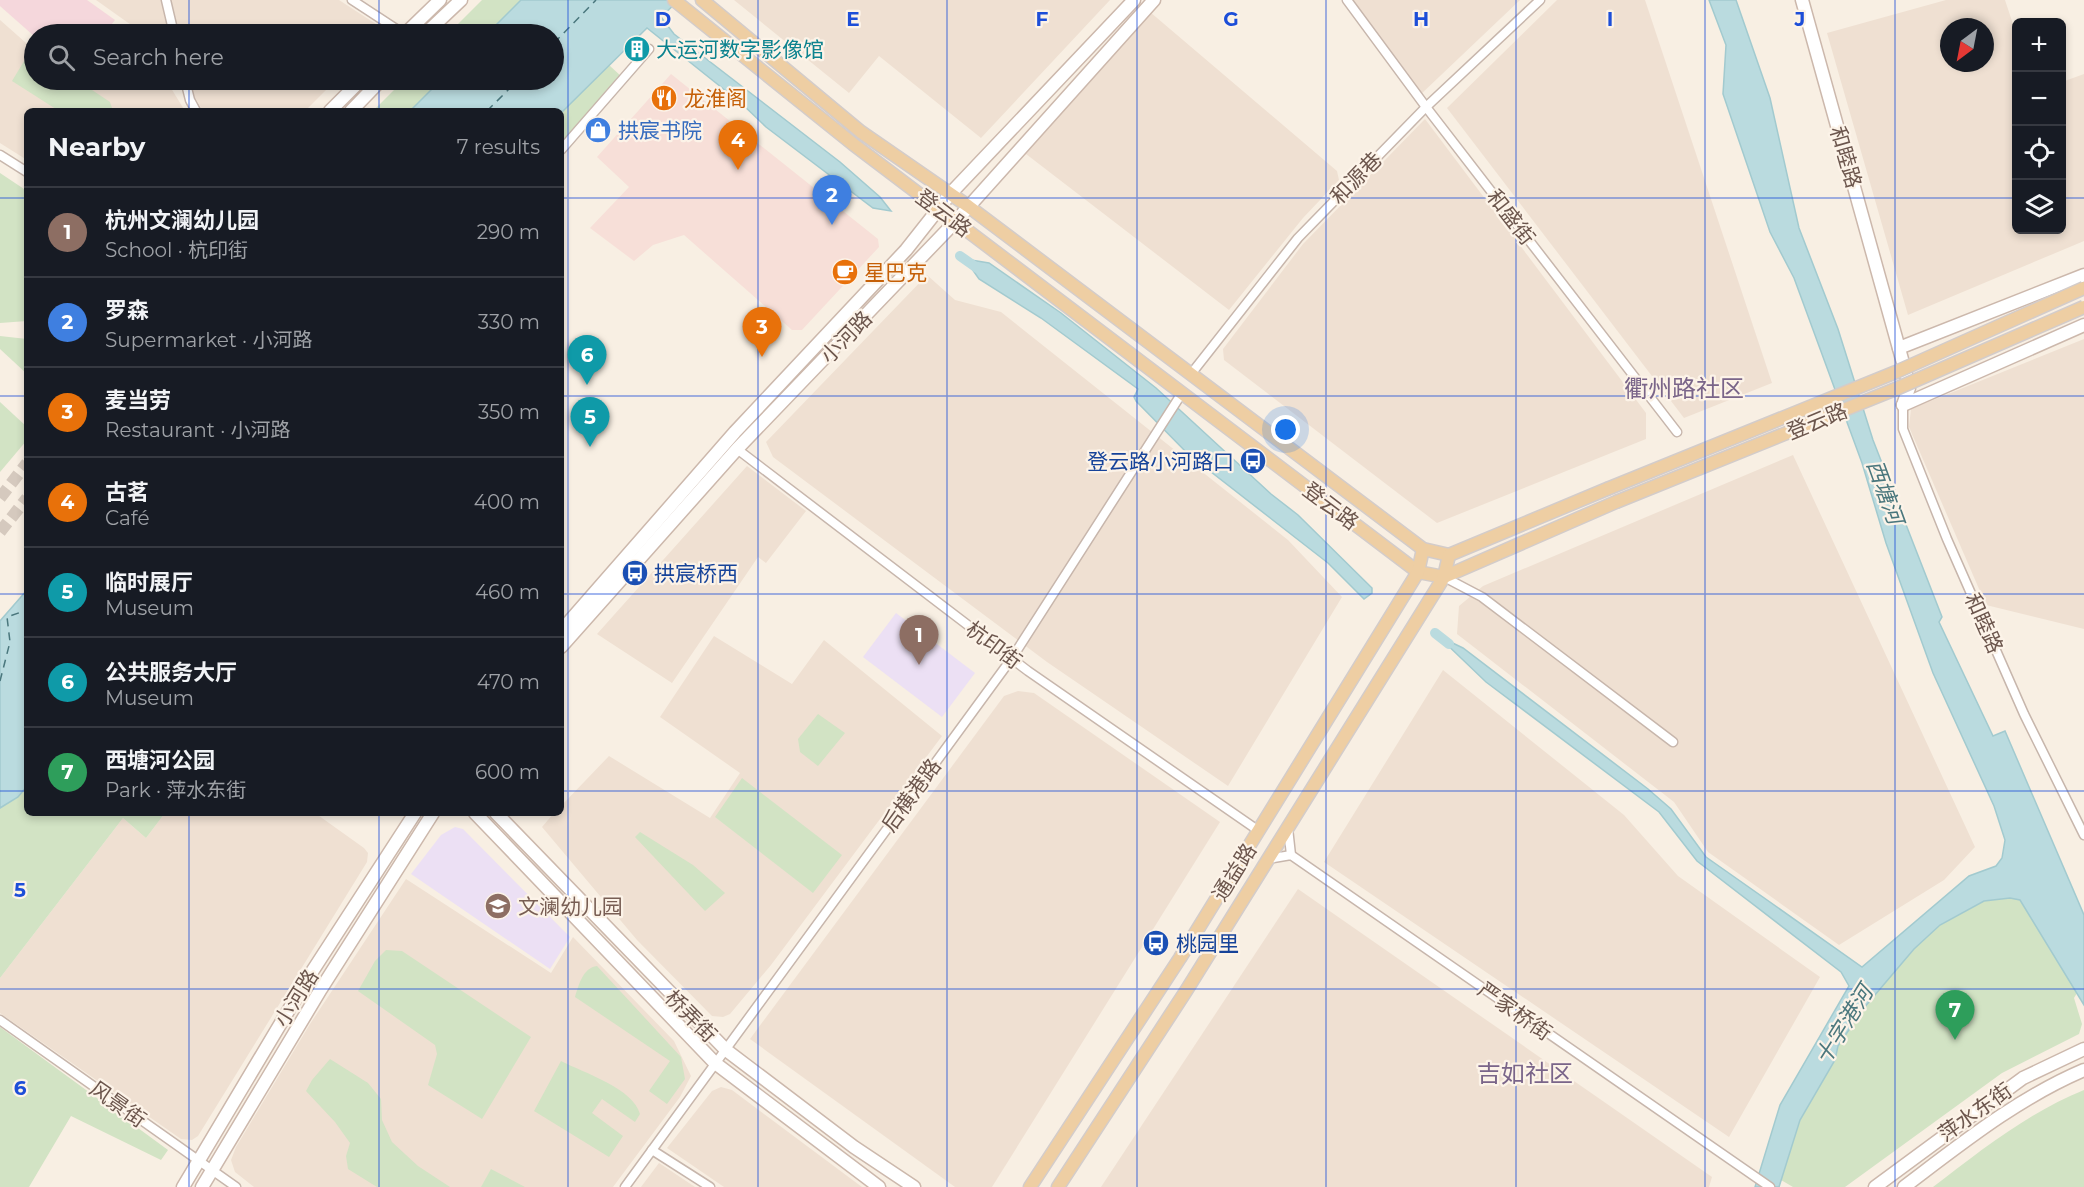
<!DOCTYPE html>
<meta charset="utf-8">
<style>
:root{--surface:#171b24;--page:#242831;--text:#f1f3f6;--muted:#9ea1a6;--line:#363941;--accent:#ea580c}
body{margin:0;font-family:Montserrat,"Noto Sans SC",sans-serif;background:var(--page);color:var(--text)}
.controls{position:absolute;right:18px;top:18px;display:grid;overflow:hidden;border-radius:9px;box-shadow:0 3px 9px #0003}
.controls button{width:54px;height:54px;display:grid;place-items:center;padding:0;border:0;border-bottom:2px solid var(--line);background:var(--surface);color:var(--text);font:30px sans-serif}
.compass{position:absolute;left:1940px;top:18px;width:54px;height:54px;border-radius:50%;background:var(--surface);box-shadow:0 3px 9px #0003;rotate:212deg}
.you{position:absolute;left:1286px;top:430px;width:21px;height:21px;margin:-15px;border:4px solid #fff;border-radius:50%;background:#1a73e8;box-shadow:0 0 0 9px #1a73e833}
.badge{display:grid;place-items:center;width:39px;height:39px;border-radius:50%;background:var(--accent);color:#fff;font-size:20px;font-weight:700}
.pin{position:absolute;translate:-50% -50px;filter:drop-shadow(0 2px 3px #0008)}
.pin::after{content:'';position:absolute;top:32px;width:21px;height:18px;background:inherit;clip-path:polygon(0 0,100% 0,50% 100%)}
.list{margin:0;padding:0;list-style:none}
h2{display:flex;justify-content:space-between;align-items:center;height:78px;margin:0;padding:0 24px;font-size:26px}
h2 small{font-size:20px;font-weight:400;color:var(--muted)}
.list li{display:grid;grid-template-columns:39px 1fr auto;gap:18px;align-items:center;box-sizing:border-box;height:90px;padding:0 24px;border-top:2px solid var(--line)}
.list b{display:block;font-size:22px;white-space:nowrap}
.list p{margin:0;font-size:20px;white-space:nowrap;color:var(--muted)}
.list em{font-size:20px;font-style:normal;color:var(--muted)}
.icon{flex:none;width:33px;height:33px;fill:none;stroke:currentColor;stroke-width:2;stroke-linecap:round;stroke-linejoin:round}
.map{position:relative;flex:none;width:2084px;height:1187px;overflow:hidden}
.search{position:absolute;background:var(--surface);box-shadow:0 3px 9px #0003;left:24px;top:24px;width:540px;height:66px;display:flex;align-items:center;gap:15px;box-sizing:border-box;padding:0 21px;border-radius:33px;color:var(--muted);font-size:22px}
.panel{position:absolute;background:var(--surface);box-shadow:0 3px 9px #0003;left:24px;top:108px;width:540px;height:708px;border-radius:9px}
.map>svg:first-child{display:block}
</style>
<div class="map">
<svg width="2084" height="1187" viewBox="0 0 2084 1187">
<rect width="100%" height="100%" fill="#f8efe3"/>
<g fill="#efe0d2" fill-rule="evenodd">
<polygon points="96,0 339,0 379,26 381,33 140,34 141,32"/>
<polygon points="734,0 1110,0 981,138 879,56 849,93"/>
<polygon points="1349,0 1520,0 1420,95"/>
<polygon points="1557,0 1645,0 1772,383 1684,418 1447,108"/>
<path d="M1946,0H2005L2016,33V230H2062V82L2084,74V241L1908,315L1827,33ZM1949,27H1985V63H1949Z"/>
<polygon points="1150,12 1337,171 1339,180 1303,218 1229,310 1026,154 1030,143"/>
<polygon points="0,20 34,50 34,80 166,80 185,111 27,111 27,160 0,143"/>
<polygon points="175,80 336,80 305,111 203,111 196,99"/>
<polygon points="1425,119 1646,413 1646,439 1437,523 1224,360 1223,349 1303,244"/>
<polygon points="927,275 955,300 1001,312 1288,540 1342,597 1228,786 1047,662 773,457 766,442"/>
<polygon points="2084,339 2084,629 1986,605 1909,427 1911,409"/>
<polygon points="1793,455 1975,847 1944,880 1839,945 1708,852 1674,802 1457,634 1459,606 1483,586"/>
<polygon points="747,466 806,511 766,563 758,557 672,683 597,634"/>
<polygon points="714,636 792,684 824,640 942,736 771,965 730,1014 723,1017 712,1016 637,940 542,827 554,813 561,813 561,806 609,756 710,818 740,773 660,717"/>
<polygon points="1443,670 1624,815 1678,876 1820,977 1729,1137 1324,862"/>
<polygon points="1018,691 1034,693 1220,822 992,1187 955,1187 750,1039 1004,696"/>
<polygon points="165,813 315,813 364,848 368,853 367,862 198,1136 192,1140 181,1139 0,1013 0,978 123,818 146,838"/>
<polygon points="406,879 551,973 573,937 674,1041 691,1076 680,1097 613,1187 254,1187 235,1172 231,1160 236,1147 310,1024"/>
<polygon points="1298,889 1712,1177 1709,1187 1101,1187"/>
<polygon points="721,1087 732,1090 862,1187 724,1187 667,1148 712,1091"/>
<polygon points="659,1163 695,1187 641,1187"/>
</g>
<polygon fill="#f7dfd8" points="671,74 878,239 879,247 802,330 792,330 684,235 653,245 634,261 590,228 629,187 597,157"/>
<g fill="#ece0f4">
<polygon points="896,613 975,673 942,717 863,657"/>
<polygon points="455,827 463,829 570,937 550,969 411,874 441,835"/>
</g>
<polygon fill="#f5d7dc" points="0,0 87,0 115,20 104,34 34,36 0,6"/>
<g fill="#d2e3c4">
<polygon points="482,0 521,0 487,34 448,34"/>
<polygon points="32,48 34,80 77,80 110,102 112,108 117,111 59,111 12,81"/>
<polygon points="609,65 623,78 561,150 561,112"/>
<polygon points="404,80 441,80 410,111 373,111"/>
<polygon points="0,173 27,191 27,321 0,323"/>
<polygon points="0,336 27,339 27,374 0,349"/>
<polygon points="0,402 27,427 27,440 0,472"/>
<polygon points="818,714 845,733 818,766 800,752 798,739"/>
<polygon points="742,778 842,855 813,893 715,817"/>
<polygon points="27,786 27,813 165,813 146,838 123,818 0,978 0,808 18,797"/>
<polygon points="640,832 693,865 725,893 705,911 635,837"/>
<polygon points="2010,898 2020,900 2077,993 2074,998 2082,1024 2079,1034 2002,1073 1845,1187 1793,1187 1781,1180 1800,1120 1835,1060 1838,1046 1863,1009 1913,949 1940,925 1984,901"/>
<polygon points="386,950 402,951 531,1037 482,1119 428,1085 437,1054 435,1045 358,991 375,961"/>
<path d="M597,966L681,1057L685,1079L667,1104L649,1091L670,1061L575,997C579,984 583,968 597,966Z"/>
<polygon points="0,1027 168,1150 161,1160 71,1116 29,1187 0,1187"/>
<polygon points="330,1059 368,1083 381,1099 382,1120 392,1142 418,1166 450,1187 377,1187 348,1169 346,1156 350,1143 335,1122 306,1091 312,1080"/>
<path d="M561,1061C584,1073 633,1088 640,1114L635,1122L602,1099L592,1113L623,1136L609,1157L534,1111Z"/>
<path d="M2084,1090V1187H1933C1980,1151 2029,1112 2084,1090Z"/>
<polygon points="491,1169 525,1187 481,1187"/>
</g>
<g fill="#badbdf" stroke="#a2cacf" stroke-width="1.5">
<polygon points="521,0 679,0 661,17 674,34 840,162 880,197 891,211 873,208 766,127 741,103 647,28 561,113 410,111 441,80 554,80 554,34 487,34"/>
<polygon points="1709,0 1736,0 1770,98 1799,228 1838,329 1873,440 1942,617 1939,622 1993,736 2005,731 2084,915 2084,1005 2020,900 2010,898 1984,901 1940,925 1914,949 1863,1009 1838,1046 1835,1060 1800,1120 1779,1187 1755,1187 1780,1105 1849,986 1841,972 1697,861 1659,812 1486,682 1438,636 1463,648 1648,789 1671,809 1706,857 1862,967 1969,876 1996,866 2002,858 2005,840 1994,806 1933,673 1886,543 1862,463 1794,278 1770,232 1723,94 1726,45"/>
<polygon points="965,259 989,263 1061,313 1156,388 1271,494 1298,515 1372,588 1372,593 1364,599 1328,563 1188,454 1136,401 1134,397 1138,389 1041,318 979,279"/>
<polygon points="27,590 27,786 18,797 0,808 0,621"/>
</g>
<g fill="none" stroke-linecap="round" stroke-linejoin="round">
<g stroke="#badbdf" stroke-width="10">
<polyline points="960,256 977,268"/>
<polyline points="1435,633 1449,644"/>
</g>
<g stroke="#4a777d" stroke-width="1.5" stroke-dasharray="8 6" stroke-linecap="butt">
<polyline points="554,43 596,0"/>
<polyline points="487,111 518,80"/>
<polyline points="0,681 10,642 7,617 27,610"/>
</g>
<g stroke="#d5c9be" stroke-width="12" stroke-dasharray="12 6" stroke-linecap="butt">
<polyline points="0,498 27,463"/>
<polyline points="0,532 27,498"/>
</g>
<defs>
<g id="street">
<polyline points="166,0 174,34"/>
<polyline points="352,0 404,34"/>
<polyline points="1347,0 1426,107 1677,432"/>
<polyline points="185,80 190,100 196,111"/>
<polyline points="561,150 649,49"/>
<polyline points="0,155 27,172"/>
<polyline points="1191,374 1298,238 1426,107 1540,0"/>
<polyline points="1903,405 1903,429 1947,539 2024,714 2084,835"/>
<polyline points="737,449 1028,671 1259,831"/>
<polyline points="1444,577 1482,597 1673,742"/>
<polyline points="1288,828 1291,855"/>
<polyline points="1268,859 1291,855 1770,1187"/>
<polyline points="0,1020 236,1187"/>
<polyline points="652,1150 710,1187"/>
<polyline points="625,1187 1012,658 1182,393"/>
</g>
<g id="secondary">
<polyline points="1802,0 1905,370 1909,388 1903,405"/>
<polyline points="405,34 440,0"/>
<polyline points="425,34 461,0"/>
<polyline points="330,111 361,80"/>
<polyline points="351,111 381,80"/>
<polyline points="1899,348 2084,275"/>
<polyline points="1903,405 2084,325"/>
<polyline points="561,631 735,432 906,250 951,193 1134,0"/>
<polyline points="561,647 737,449 955,222 1154,0"/>
<polyline points="475,813 715,1063 879,1187"/>
<polyline points="496,813 726,1050 854,1147 914,1187"/>
<polyline points="183,1187 306,981 415,813"/>
<polyline points="202,1187 321,989 433,813"/>
<polyline points="1875,1187 2023,1078 2084,1049"/>
<path d="M1904,1187C1961,1144 2018,1098 2084,1070"/>
</g>
<g id="primary">
<polyline points="674,0 853,144 1418,572 1444,577 1616,502"/>
<polyline points="702,0 861,132 968,206 1423,549 1449,555 1607,489"/>
<polyline points="1030,1187 1180,958 1418,572 1423,549"/>
<polyline points="1058,1187 1186,991 1444,577 1449,555"/>
</g>
</defs>
<use href="#street" stroke="#c7b6ac" stroke-width="11"/>
<use href="#secondary" stroke="#ccb8ac" stroke-width="15"/>
<use href="#primary" stroke="#d3ccca" stroke-width="15"/>
<use href="#street" stroke="#fff" stroke-width="8"/>
<use href="#secondary" stroke="#fff" stroke-width="12"/>
<use href="#primary" stroke="#eecea3" stroke-width="12"/>
<defs>
<g id="primary-bridge">
<polyline points="1607,489 1896,372 2084,288"/>
<polyline points="1616,502 1898,388 2084,307"/>
</g>
</defs>
<use href="#primary-bridge" stroke="#d3ccca" stroke-width="15" stroke-linecap="butt"/>
<use href="#primary-bridge" stroke="#eecea3" stroke-width="12"/>
</g>
<path fill="none" stroke="#1d4ed8" stroke-width="1.5" stroke-opacity="0.55" d="M189,0V34M379,0V34M568,0V1187M758,0V1187M947,0V1187M1137,0V1187M1326,0V1187M1516,0V1187M1705,0V1187M1895,0V1187M189,80V111M379,80V111M0,198H27M561,198H2016M2062,198H2084M0,396H27M561,396H2084M0,594H27M561,594H2084M0,791H27M561,791H2084M189,813V1187M379,813V1187M0,989H2084"/>
<defs>
<symbol id="building-disc" viewBox="-11 -11 22 22"><circle r="9.5" fill="#0f9aa8" stroke="#fcf3e8"/><path d="M-4-6H4V6H1V3H-1V6H-4ZM-2.5-4.3h1.7v1.8h-1.7ZM.8-4.3h1.7v1.8H.8ZM-2.5-1h1.7V.8h-1.7ZM.8-1h1.7V.8H.8Z" fill="#fff"/></symbol>
<symbol id="restaurant-disc" viewBox="-11 -11 22 22"><circle r="9.5" fill="#e8710a" stroke="#fcf3e8"/><path d="M-5-6h1v4h1v-4h1v4h1v-4h1v5L-1.5 .5V6h-2V.5L-5-1ZM5-6V6H3V1.5H1.5Q1.5-4 5-6Z" fill="#fff"/></symbol>
<symbol id="shop-disc" viewBox="-11 -11 22 22"><circle r="9.5" fill="#3f7fe0" stroke="#fcf3e8"/><path d="M-5-2.5h2.3a2.7 3.5 0 0 1 5.4 0H5L5.5 6h-11ZM-1.5-2.5h3a1.5 2.3 0 0 0-3 0Z" fill="#fff"/></symbol>
<symbol id="cafe-disc" viewBox="-11 -11 22 22"><circle r="9.5" fill="#e8710a" stroke="#fcf3e8"/><path d="M-5.5-4.5H6V0H3Q3 3.5 0 3.5H-2.5Q-5.5 3.5-5.5 0ZM3-3.2v2h1.7v-2ZM-6 4.5H4V6H-6Z" fill="#fff"/></symbol>
<symbol id="bus-disc" viewBox="-11 -11 22 22"><circle r="9.5" fill="#1a4fb4" stroke="#fcf3e8"/><path d="M-5-6H5V4H4V6H2V4H-2V6H-4V4H-5ZM-3.5-4V0h7V-4ZM-3.5 1.2v1.5H-2V1.2ZM2 1.2v1.5H3.5V1.2Z" fill="#fff"/></symbol>
<symbol id="school-disc" viewBox="-11 -11 22 22"><circle r="9.5" fill="#8d6e63" stroke="#fcf3e8"/><path d="M0-5L7-2L0 1L-7-2ZM-4 1L0 2.5L4 1V4Q0 6-4 4Z" fill="#fff"/></symbol>
</defs>
<g fill-rule="evenodd">
<use href="#building-disc" x="622" y="34" width="30" height="30"/>
<use href="#restaurant-disc" x="649" y="83" width="30" height="30"/>
<use href="#shop-disc" x="583" y="115" width="30" height="30"/>
<use href="#cafe-disc" x="830" y="257" width="30" height="30"/>
<use href="#bus-disc" x="1238" y="446" width="30" height="30"/>
<use href="#bus-disc" x="620" y="558" width="30" height="30"/>
<use href="#school-disc" x="483" y="891" width="30" height="30"/>
<use href="#bus-disc" x="1141" y="928" width="30" height="30"/>
</g>
<g text-anchor="middle" dominant-baseline="central" stroke-width="4.5" stroke-linejoin="round" paint-order="stroke">
<g font-size="21" fill="#0d838f" stroke="#fcf3e8" text-anchor="start">
<text x="656" y="49">大运河数字影像馆</text>
</g>
<g font-size="21" fill="#c56008" stroke="#fcf3e8" text-anchor="start">
<text x="684" y="98">龙淮阁</text>
<text x="864" y="272">星巴克</text>
</g>
<g font-size="21" fill="#366cbe" stroke="#fcf3e8" text-anchor="start">
<text x="618" y="130">拱宸书院</text>
</g>
<g font-size="21" fill="#6c564d" stroke="#fcf3e8">
<text transform="translate(1846 157) rotate(74)">和睦路</text>
<text transform="translate(1356 178) rotate(-46)">和源巷</text>
<text transform="translate(944 213) rotate(37)">登云路</text>
<text transform="translate(1511 217) rotate(52)">和盛街</text>
<text transform="translate(846 337) rotate(-46)">小河路</text>
<text transform="translate(1817 421) rotate(-22)">登云路</text>
<text transform="translate(1331 506) rotate(37)">登云路</text>
<text transform="translate(1984 623) rotate(66)">和睦路</text>
<text transform="translate(994 645) rotate(37)">杭印街</text>
<text transform="translate(911 795) rotate(-54)">后横港路</text>
<text transform="translate(1234 872) rotate(-58)">通益路</text>
<text transform="translate(296 998) rotate(-58)">小河路</text>
<text transform="translate(1515 1011) rotate(35)">严家桥街</text>
<text transform="translate(691 1016) rotate(45)">桥弄街</text>
<text transform="translate(118 1104) rotate(35)">风景街</text>
<text transform="translate(1975 1112) rotate(-35)">萍水东街</text>
</g>
<g font-size="21" fill="#164399" stroke="#fcf3e8" text-anchor="start">
<text x="1234" y="461" text-anchor="end">登云路小河路口</text>
<text x="654" y="573">拱宸桥西</text>
<text x="1176" y="943">桃园里</text>
</g>
<g font-size="21" fill="#785e54" stroke="#fcf3e8" text-anchor="start">
<text x="518" y="906">文澜幼儿园</text>
</g>
<g font-size="22" font-style="italic" fill="#4a777d" stroke="#fcf3e8">
<text transform="translate(1885 492) rotate(70)">西塘河</text>
<text transform="translate(1844 1025) rotate(-58)">十字港河</text>
</g>
<g font-size="24" fill="#7a6589" stroke="#fcf3e8">
<text x="1684" y="388">衢州路社区</text>
<text x="1525" y="1073">吉如社区</text>
</g>
</g>
<g font-size="20" text-anchor="middle" font-weight="bold" fill="#1d4ed8" stroke="#fcf3e8" stroke-width="4.5" stroke-linejoin="round" paint-order="stroke">
<text x="663" y="26">D</text>
<text x="853" y="26">E</text>
<text x="1042" y="26">F</text>
<text x="1231" y="26">G</text>
<text x="1421" y="26">H</text>
<text x="1610" y="26">I</text>
<text x="1800" y="26">J</text>
<text x="20" y="897">5</text>
<text x="20" y="1095">6</text>
</g>
</svg>
<div class="controls">
<button>+</button>
<button>−</button>
<button><svg class="icon" aria-label="locate" viewBox="0 0 24 24"><circle cx="12" cy="12" r="6"/><path d="M12 2v4M12 18v4M2 12h4M18 12h4"/></svg></button>
<button><svg class="icon" aria-label="layers" viewBox="0 0 24 24"><path d="M12 4l9 5-9 5-9-5zM3 14l9 5 9-5"/></svg></button>
</div>
<svg class="compass" viewBox="-18 -18 36 36"><path d="M0-13l5 13h-10z" fill="#e53935"/><path d="M0 13l5-13h-10z" fill="#9ea1a6"/></svg>
<div class="you"></div>
<div class="pin badge" style="left:919px;top:665px;background:#8d6e63">1</div>
<div class="pin badge" style="left:832px;top:225px;background:#3f7fe0">2</div>
<div class="pin badge" style="left:762px;top:357px;background:#e8710a">3</div>
<div class="pin badge" style="left:738px;top:170px;background:#e8710a">4</div>
<div class="pin badge" style="left:590px;top:447px;background:#0f9aa8">5</div>
<div class="pin badge" style="left:587px;top:385px;background:#0f9aa8">6</div>
<div class="pin badge" style="left:1955px;top:1040px;background:#2e9e5b">7</div>
<div class="search"><svg class="icon" aria-label="search" viewBox="0 0 24 24"><circle cx="10" cy="10" r="6"/><path d="M15 15l6 6"/></svg>Search here</div>
<section class="panel">
<h2>Nearby<small>7 results</small></h2>
<ul class="list">
<li><span class="badge" style="background:#8d6e63">1</span><div><b>杭州文澜幼儿园</b><p>School · 杭印街</p></div><em>290 m</em></li>
<li><span class="badge" style="background:#3f7fe0">2</span><div><b>罗森</b><p>Supermarket · 小河路</p></div><em>330 m</em></li>
<li><span class="badge" style="background:#e8710a">3</span><div><b>麦当劳</b><p>Restaurant · 小河路</p></div><em>350 m</em></li>
<li><span class="badge" style="background:#e8710a">4</span><div><b>古茗</b><p>Café</p></div><em>400 m</em></li>
<li><span class="badge" style="background:#0f9aa8">5</span><div><b>临时展厅</b><p>Museum</p></div><em>460 m</em></li>
<li><span class="badge" style="background:#0f9aa8">6</span><div><b>公共服务大厅</b><p>Museum</p></div><em>470 m</em></li>
<li><span class="badge" style="background:#2e9e5b">7</span><div><b>西塘河公园</b><p>Park · 萍水东街</p></div><em>600 m</em></li>
</ul>
</section>
</div>
